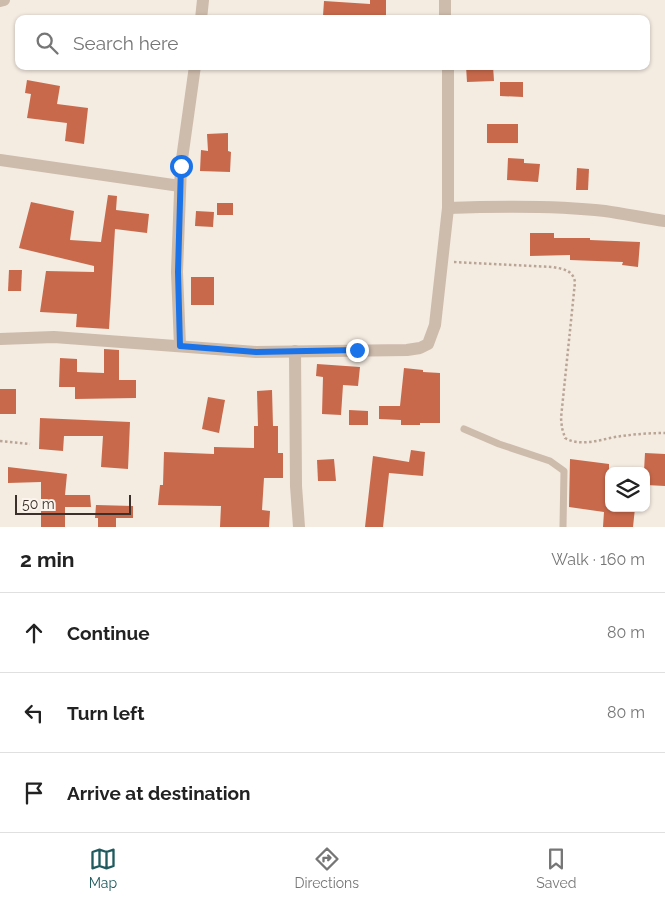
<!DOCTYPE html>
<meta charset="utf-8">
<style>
:root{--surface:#fff;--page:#f2f2f2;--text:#222;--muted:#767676;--line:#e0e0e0;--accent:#1f5a5e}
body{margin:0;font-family:Raleway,sans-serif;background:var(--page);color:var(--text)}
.controls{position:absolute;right:15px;bottom:15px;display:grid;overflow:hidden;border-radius:10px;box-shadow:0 1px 4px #0004}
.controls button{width:45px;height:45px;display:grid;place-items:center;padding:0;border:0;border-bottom:1px solid var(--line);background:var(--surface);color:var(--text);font:25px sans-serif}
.scale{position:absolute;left:15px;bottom:12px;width:116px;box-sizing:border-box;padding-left:5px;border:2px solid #3b302b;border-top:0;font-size:14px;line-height:18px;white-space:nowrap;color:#3b302b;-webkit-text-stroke:4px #fbf5ee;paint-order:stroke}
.stop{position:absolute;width:15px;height:15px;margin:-11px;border:4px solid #1a73e8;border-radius:50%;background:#fff}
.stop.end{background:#1a73e8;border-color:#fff;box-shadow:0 1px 5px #0008}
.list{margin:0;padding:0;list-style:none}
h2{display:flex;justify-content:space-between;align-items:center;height:65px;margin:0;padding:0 20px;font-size:21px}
h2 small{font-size:16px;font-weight:400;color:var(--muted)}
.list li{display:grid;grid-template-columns:32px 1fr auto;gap:15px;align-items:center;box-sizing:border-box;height:80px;padding:0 20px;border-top:1px solid var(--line)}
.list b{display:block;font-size:19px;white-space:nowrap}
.list em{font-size:16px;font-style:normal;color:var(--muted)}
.icon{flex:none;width:28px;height:28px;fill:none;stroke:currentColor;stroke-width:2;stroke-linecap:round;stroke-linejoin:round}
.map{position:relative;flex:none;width:665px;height:527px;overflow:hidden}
.search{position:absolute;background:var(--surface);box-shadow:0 1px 4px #0004;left:15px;right:15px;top:15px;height:55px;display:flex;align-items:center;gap:12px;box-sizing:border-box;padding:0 18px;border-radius:10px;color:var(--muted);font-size:19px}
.sheet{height:305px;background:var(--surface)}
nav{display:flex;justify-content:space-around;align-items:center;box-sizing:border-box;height:70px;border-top:1px solid var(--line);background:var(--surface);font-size:14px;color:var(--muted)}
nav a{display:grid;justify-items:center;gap:2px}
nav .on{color:var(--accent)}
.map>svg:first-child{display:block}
</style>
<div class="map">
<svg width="665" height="527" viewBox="0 0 665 527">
<rect width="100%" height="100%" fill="#f4ebe1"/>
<g fill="#c8694b">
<polygon points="370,0 386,0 386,15 349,15 348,17 323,16 324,1 370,4"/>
<polygon points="466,66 493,66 494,81 467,82"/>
<polygon points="27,80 60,86 57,104 88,108 84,144 65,141 67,123 27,118 31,94 25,93"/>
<polygon points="500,82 523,82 523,97 500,96"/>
<rect x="487" y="124" width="31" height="19"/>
<polygon points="228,133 228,151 231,152 230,172 200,171 201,150 208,151 207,134"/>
<polygon points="508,158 524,159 524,163 540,164 538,182 507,180"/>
<polygon points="577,168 589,169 588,190 576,190"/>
<polygon points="108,195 117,196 116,210 149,214 147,233 115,229 109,329 76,327 77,314 40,312 46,271 94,272 94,266 19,248 31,202 74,211 70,240 101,242"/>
<rect x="217" y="203" width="16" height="12"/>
<polygon points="196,211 214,212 213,227 195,226"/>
<polygon points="530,233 554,233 554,238 590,238 590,240 640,242 638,267 622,265 623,262 570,260 570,255 530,256"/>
<polygon points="9,270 22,270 21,291 8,291"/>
<rect x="191" y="277" width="23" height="28"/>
<polygon points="104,349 119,350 119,380 136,380 136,398 75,399 75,387 59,387 60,358 77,359 77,372 104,373"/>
<polygon points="317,364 360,367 358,386 343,385 341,415 322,414 323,377 316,376"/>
<polygon points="404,368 423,370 423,372 440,373 440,423 420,423 420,425 401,425 401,420 379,419 379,406 400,406"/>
<rect x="0" y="389" width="16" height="25"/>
<polygon points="272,390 273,426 278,426 278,453 283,453 283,478 264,478 262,510 270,511 269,527 220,527 221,506 158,505 160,485 163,485 164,452 214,454 214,447 254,448 254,426 258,426 257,391"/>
<polygon points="208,397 225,400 219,433 202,429"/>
<polygon points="349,410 368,411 368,425 349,425"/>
<polygon points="40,418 130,422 128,469 101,467 103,436 64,436 63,451 39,449"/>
<polygon points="411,450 425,452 423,476 389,473 383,527 365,527 373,456 409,462"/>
<polygon points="645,453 665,454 665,486 646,485 646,471 644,471"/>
<polygon points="334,459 336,481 318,481 317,460"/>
<polygon points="570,459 609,464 609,508 635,508 633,527 603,527 604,512 569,507"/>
<polygon points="8,467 67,474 65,495 90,495 91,507 65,507 65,527 41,527 41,482 8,483"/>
<polygon points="96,505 133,506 133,518 116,518 116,527 98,527 98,518 95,518"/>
</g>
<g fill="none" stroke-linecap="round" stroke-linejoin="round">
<g stroke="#b9a596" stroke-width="2.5" stroke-dasharray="2.5 2.5" stroke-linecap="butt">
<path d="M454,262L553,267C563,269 573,270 575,282L561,418L562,428L565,438C583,448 603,438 622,436C636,434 651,433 665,433"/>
<polyline points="0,441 30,444"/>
</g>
<polyline stroke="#cdbbac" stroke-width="7" points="464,429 499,444 550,461 564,471 563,527"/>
<g stroke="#cdbbac" stroke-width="12">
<polyline points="445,0 445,19"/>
<polyline points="0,1 4,0"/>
<polyline points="201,19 203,0"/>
<polyline points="0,160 180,186"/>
<path d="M448,208C500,206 553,205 605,211C625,214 645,218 665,221"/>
<polyline points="0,339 54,337 256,352 407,350 420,348 428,344 435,325 448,208 448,66"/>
<polyline points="180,346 177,272 181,166 195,66"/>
<polyline points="295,351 296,486 299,527"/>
</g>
</g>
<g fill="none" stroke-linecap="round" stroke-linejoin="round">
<polyline stroke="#1a73e8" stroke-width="6" points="181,166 178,272 180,346 256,352 357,350"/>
</g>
</svg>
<div class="controls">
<button><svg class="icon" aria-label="layers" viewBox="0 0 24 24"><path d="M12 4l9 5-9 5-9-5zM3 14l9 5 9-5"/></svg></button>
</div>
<div class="scale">50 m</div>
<div class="stop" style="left:181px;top:166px"></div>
<div class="stop end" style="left:357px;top:350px"></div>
<div class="search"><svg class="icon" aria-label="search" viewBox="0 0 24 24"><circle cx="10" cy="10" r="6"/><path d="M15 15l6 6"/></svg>Search here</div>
</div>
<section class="sheet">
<h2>2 min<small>Walk · 160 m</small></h2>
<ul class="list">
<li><svg class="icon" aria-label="ahead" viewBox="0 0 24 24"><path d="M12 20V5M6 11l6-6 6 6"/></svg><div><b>Continue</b></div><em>80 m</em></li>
<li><svg class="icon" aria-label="left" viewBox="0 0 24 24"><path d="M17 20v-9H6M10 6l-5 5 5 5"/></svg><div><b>Turn left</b></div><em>80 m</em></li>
<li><svg class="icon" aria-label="arrive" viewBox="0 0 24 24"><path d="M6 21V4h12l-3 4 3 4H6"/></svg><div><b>Arrive at destination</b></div></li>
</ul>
</section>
<nav>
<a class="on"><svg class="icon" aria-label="map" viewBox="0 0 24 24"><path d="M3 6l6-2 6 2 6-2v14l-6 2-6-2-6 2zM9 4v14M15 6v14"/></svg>Map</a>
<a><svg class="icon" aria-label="directions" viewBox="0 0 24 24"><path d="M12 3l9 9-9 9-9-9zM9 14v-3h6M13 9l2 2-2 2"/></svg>Directions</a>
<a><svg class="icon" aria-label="saved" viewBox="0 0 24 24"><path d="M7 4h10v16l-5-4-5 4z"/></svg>Saved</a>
</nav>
